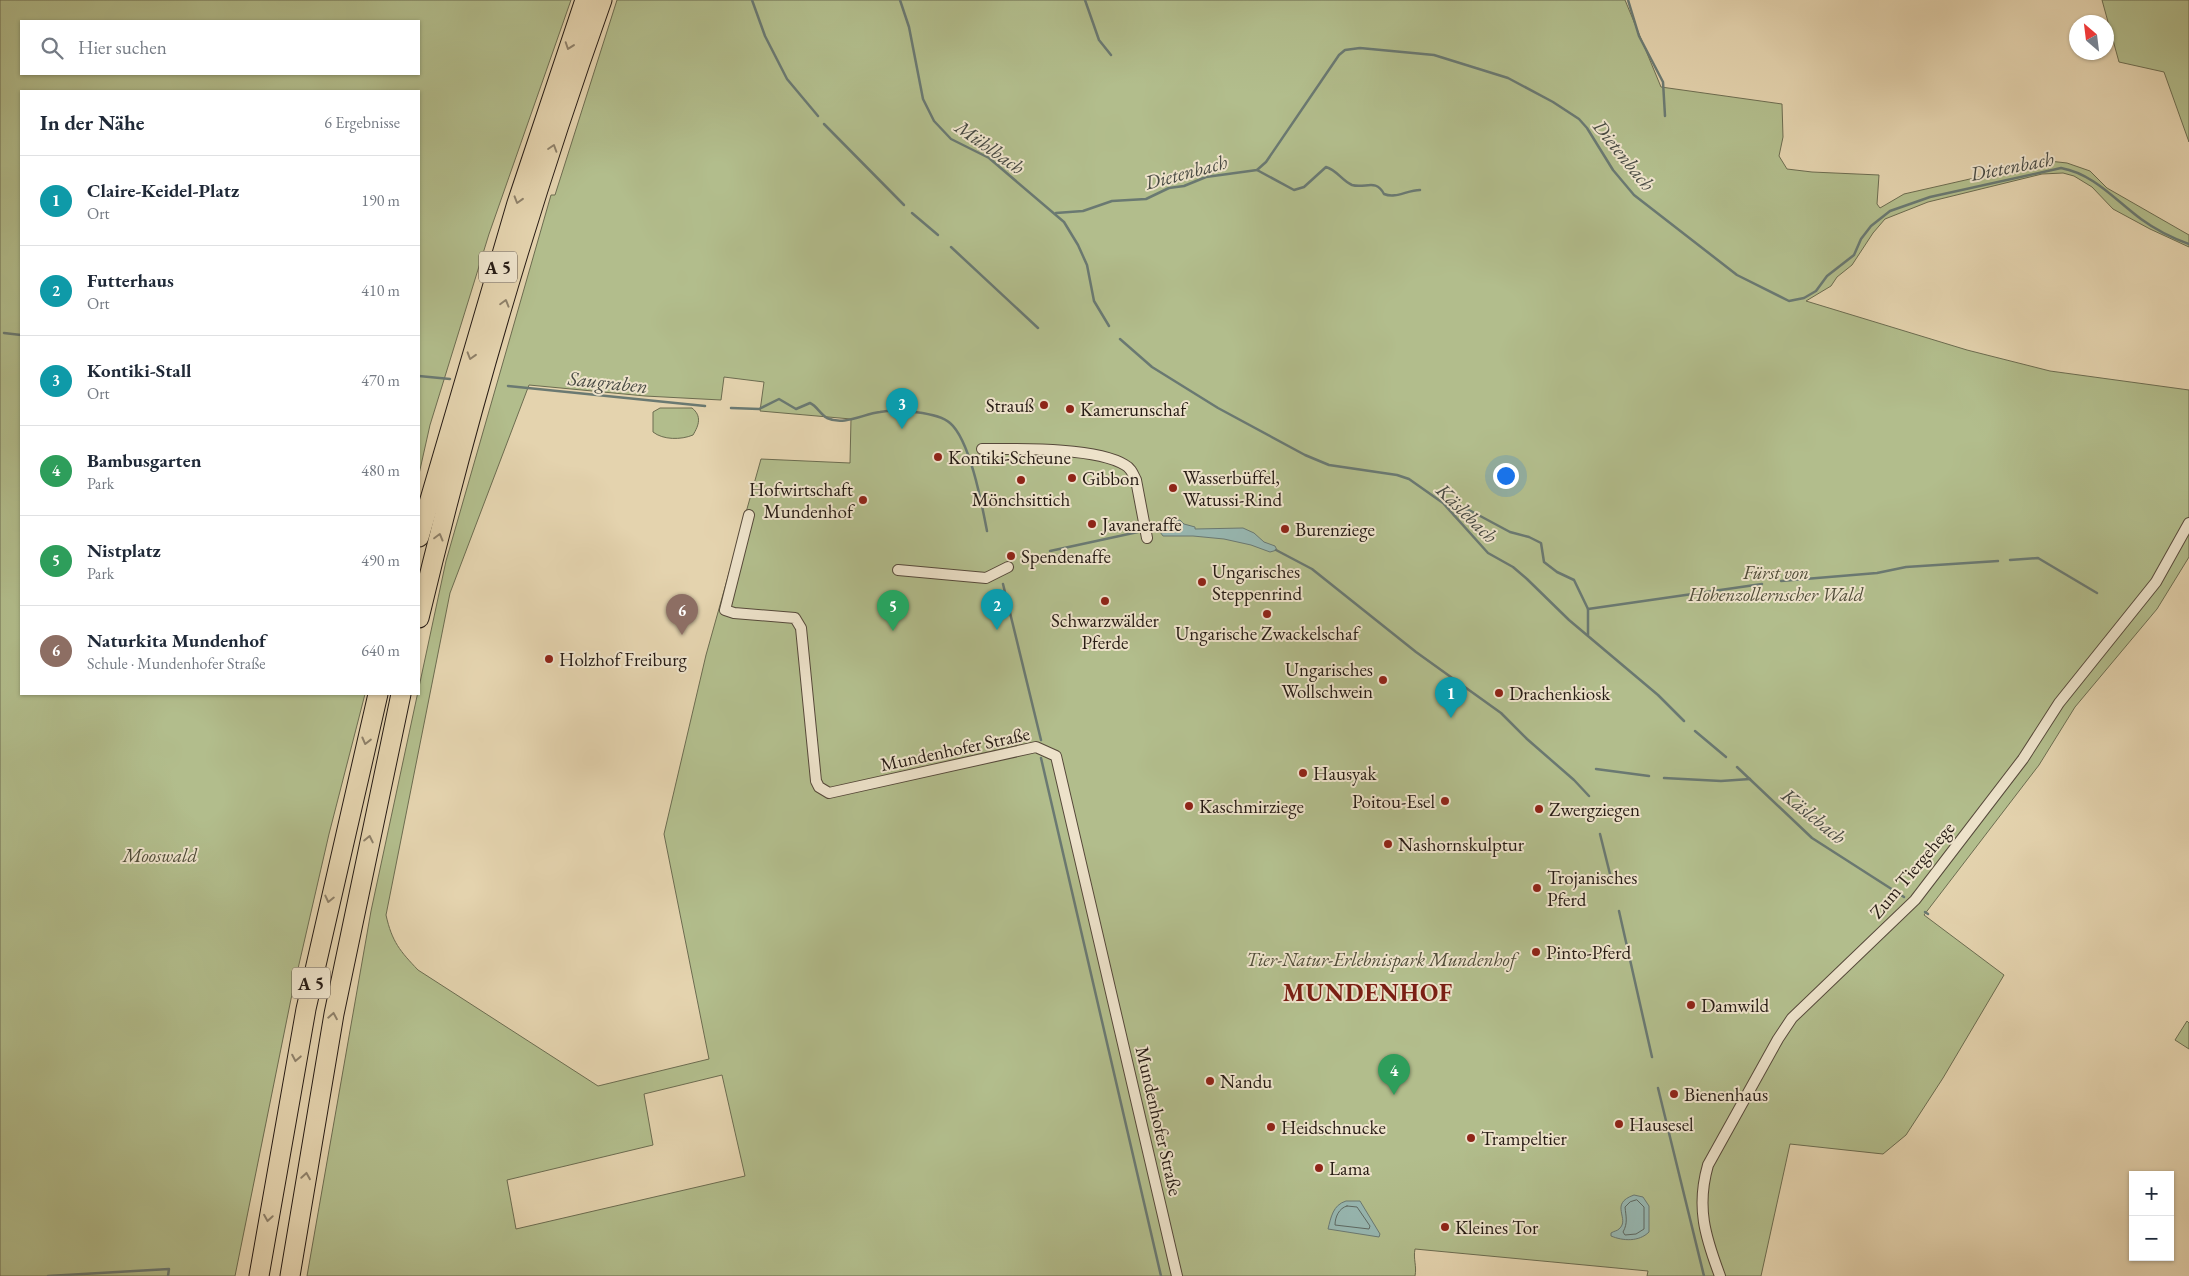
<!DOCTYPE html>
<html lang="de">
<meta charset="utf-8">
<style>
:root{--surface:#fff;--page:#f6f6f7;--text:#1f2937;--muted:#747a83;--line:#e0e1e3;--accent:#8f2418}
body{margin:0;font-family:"EB Garamond",serif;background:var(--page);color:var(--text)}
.controls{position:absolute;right:15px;bottom:15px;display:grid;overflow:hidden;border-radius:0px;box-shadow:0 1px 4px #0004}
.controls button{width:45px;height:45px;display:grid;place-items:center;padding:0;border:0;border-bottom:1px solid var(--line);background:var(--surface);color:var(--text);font:25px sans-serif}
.compass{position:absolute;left:2069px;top:15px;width:45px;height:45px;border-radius:50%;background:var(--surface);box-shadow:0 1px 4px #0004;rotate:332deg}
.you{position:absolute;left:1505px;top:475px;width:18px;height:18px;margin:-12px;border:4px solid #fff;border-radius:50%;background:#1a73e8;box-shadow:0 0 0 8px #1a73e833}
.badge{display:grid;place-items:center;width:32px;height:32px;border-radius:50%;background:var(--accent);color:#fff;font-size:16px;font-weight:700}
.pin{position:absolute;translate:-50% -41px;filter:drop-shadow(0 1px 2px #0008)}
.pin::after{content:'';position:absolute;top:26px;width:18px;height:15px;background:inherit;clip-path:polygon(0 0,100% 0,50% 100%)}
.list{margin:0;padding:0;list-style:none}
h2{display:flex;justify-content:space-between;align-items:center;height:65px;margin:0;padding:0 20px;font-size:21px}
h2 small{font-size:16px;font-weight:400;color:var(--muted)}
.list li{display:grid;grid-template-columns:32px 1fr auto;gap:15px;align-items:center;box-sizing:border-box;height:90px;padding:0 20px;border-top:1px solid var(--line)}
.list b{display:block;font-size:19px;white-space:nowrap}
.list p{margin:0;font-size:16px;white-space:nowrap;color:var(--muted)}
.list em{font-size:16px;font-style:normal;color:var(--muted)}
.icon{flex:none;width:28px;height:28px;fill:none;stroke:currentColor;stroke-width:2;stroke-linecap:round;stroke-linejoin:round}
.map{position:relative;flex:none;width:2189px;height:1276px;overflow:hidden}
.search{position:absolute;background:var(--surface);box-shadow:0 1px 4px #0004;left:20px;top:20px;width:400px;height:55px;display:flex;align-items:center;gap:12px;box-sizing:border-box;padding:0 18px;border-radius:0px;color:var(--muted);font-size:19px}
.panel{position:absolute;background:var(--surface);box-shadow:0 1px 4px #0004;left:20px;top:90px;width:400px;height:605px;border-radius:0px}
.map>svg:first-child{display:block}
</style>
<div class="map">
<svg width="2189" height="1276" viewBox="0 0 2189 1276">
<rect width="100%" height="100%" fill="#e4d3ae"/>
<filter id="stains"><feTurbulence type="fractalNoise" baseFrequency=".004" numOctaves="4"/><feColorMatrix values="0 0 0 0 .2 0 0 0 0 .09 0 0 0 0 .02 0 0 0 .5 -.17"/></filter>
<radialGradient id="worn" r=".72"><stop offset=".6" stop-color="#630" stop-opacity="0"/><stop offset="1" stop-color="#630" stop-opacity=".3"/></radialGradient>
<g fill="#b2bd8c" stroke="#6c6c50" fill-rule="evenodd">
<path d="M0,0H571L489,234L430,425L419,474V91H21V694H365L329,834L291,999L235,1276H0ZM419,21V74H21V21Z"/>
<path d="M617,0H1625L1661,87L1782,104L1783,137L1779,156L1787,169L1812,172L1879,175L1877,204L1880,208L1904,194L2049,161L2067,163L2090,171L2107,188L2189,235V247L2150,229L2113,209L2092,187L2074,176L2063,173L2042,174L1928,202L1885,219L1873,233L1852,265L1837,277L1831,286L1806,301L1967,350L2050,371L2189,390V557L2157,609L2075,707L2039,765L1924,915L2004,975L1943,1078L1906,1135L1883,1154L1790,1144L1761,1276H1647L1648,1271L1415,1249C1413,1259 1417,1266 1415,1276H307L371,911L446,561L551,195H555ZM724,377L764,382L760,411L851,419L850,463L761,459L706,655L664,834L709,1059L598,1086L418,970C400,951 392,942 386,915L450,593L529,385L645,396L721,400ZM722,1075L745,1176L516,1229L507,1180L653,1145L644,1094Z"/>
<polygon points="2102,0 2189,0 2189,142 2164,72 2119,62"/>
<path d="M660,408H692C702,416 699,425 693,435C681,440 663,440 653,432V412Z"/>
<polygon points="2187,1021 2189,1023 2189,1049 2175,1040"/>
</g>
<g fill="#97b7b1" stroke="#6a7972">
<polygon points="1180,520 1184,524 1195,527 1195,529 1243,528 1254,533 1264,542 1275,546 1277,550 1270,552 1251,545 1224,539 1193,536 1163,536 1160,532 1161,527 1171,521"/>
<path d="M1634,1195L1643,1197L1649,1206V1232C1639,1242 1623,1241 1611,1236V1233C1614,1231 1617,1231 1619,1229C1631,1219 1608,1204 1634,1195Z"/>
<path d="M1346,1201H1360L1380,1234L1379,1237L1328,1229C1331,1217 1333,1205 1346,1201Z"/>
</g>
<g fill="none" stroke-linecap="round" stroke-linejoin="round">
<g stroke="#5e6962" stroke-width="1">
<path d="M1637,1200L1644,1207V1229L1636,1234L1625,1235L1623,1232C1628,1223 1626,1217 1625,1207L1630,1202Z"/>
<path d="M1347,1206L1357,1207L1370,1226L1369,1229L1335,1225C1335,1217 1339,1208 1347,1206Z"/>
</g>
<g stroke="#6a7972" stroke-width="2.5">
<polyline points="752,0 765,36 787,79 818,116"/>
<polyline points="900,0 909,27 923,99 934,121 951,139 989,158 1064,222 1078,245 1087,265 1094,301 1109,326"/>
<polyline points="1085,0 1099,40 1111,55"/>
<polyline points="1628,0 1639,36 1663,82 1665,116"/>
<polyline points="824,124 904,205"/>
<path d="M1257,170L1294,190L1304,187L1326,167C1337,170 1342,181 1352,185C1365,189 1376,178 1384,194C1396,199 1407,190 1420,190"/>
<polyline points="912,213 938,235"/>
<path d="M1056,213L1083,211L1112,201L1146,199L1169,188L1184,186L1206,177L1257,170L1266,162L1339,55L1345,50L1360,48L1434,55L1508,78L1553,102L1579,119L1587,128L1613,170L1634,195L1737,275L1789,301L1804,298L1816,291L1827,276L1854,255L1861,239L1871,226L1890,211L1930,197L2061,168C2094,174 2115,200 2141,219C2156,230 2172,238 2189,244"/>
<polyline points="951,247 1038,328"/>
<polyline points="4,333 21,335"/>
<polyline points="1120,339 1152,367 1218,408 1305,455 1329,465 1397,475 1409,479 1443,503 1488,553 1513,567 1527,579 1569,620 1658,695 1684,721"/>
<polyline points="419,376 450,379"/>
<polyline points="508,386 705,406"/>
<path d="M731,408L759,409L779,399L796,409L810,403C817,406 820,414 827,418C844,426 863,414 880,412C896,409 938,412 950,423C970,440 982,505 987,531"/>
<polyline points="1454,515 1469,510 1510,532 1529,537 1541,543 1544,562 1557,572 1574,580 1588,609 1588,635"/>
<polyline points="1276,550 1312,569 1416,652 1501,713 1527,739 1574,780 1589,796"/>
<polyline points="1050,551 1138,532"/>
<polyline points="2010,560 2038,558 2097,593"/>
<polyline points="1781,581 1877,573 1906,567 1998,561"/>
<polyline points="1003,584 1041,740"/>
<polyline points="1588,609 1762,584"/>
<polyline points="1695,731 1726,757"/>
<polyline points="1041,758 1161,1276"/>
<polyline points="1737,767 1812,838 1904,897"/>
<polyline points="1596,769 1649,776"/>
<polyline points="1664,778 1721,781 1750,779"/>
<polyline points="1600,834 1611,878"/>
<polyline points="1619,911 1652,1057"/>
<polyline points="1925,912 1928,914"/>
<polyline points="1658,1088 1704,1276"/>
<polyline points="48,1276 169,1269 168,1276"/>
</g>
<defs>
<g id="street">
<path d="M982,449C1016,449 1096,447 1125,465C1131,468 1133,474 1136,480L1147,538"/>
<polyline points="749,515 725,610 734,613 795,618 801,628 816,781 819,787 829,793 1036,747 1056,756 1177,1276"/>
<polyline points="898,570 986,578 1008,567"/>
<path d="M1720,1276C1705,1236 1696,1207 1708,1165L1778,1039L1792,1018L1915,900L2023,759L2059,703L2156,582L2189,523"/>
</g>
<g id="highway">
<polyline points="419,537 517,203 585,0"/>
<path d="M419,618C469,409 530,202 602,0"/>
<polyline points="259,1276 306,1009 378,694"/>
<polyline points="290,1276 334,1014 401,694"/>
</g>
</defs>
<use href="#street" stroke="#56493a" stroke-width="12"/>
<use href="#highway" stroke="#261b14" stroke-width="21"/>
<use href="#street" stroke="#ede2ca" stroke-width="10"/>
<use href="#highway" stroke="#e4d3ae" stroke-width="19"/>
</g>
<defs><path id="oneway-chevron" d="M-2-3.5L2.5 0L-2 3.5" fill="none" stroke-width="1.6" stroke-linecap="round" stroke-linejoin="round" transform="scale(1.25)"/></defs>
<g stroke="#8e8069">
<use href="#oneway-chevron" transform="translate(569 46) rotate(109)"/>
<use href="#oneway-chevron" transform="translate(553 148) rotate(-72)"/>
<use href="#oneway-chevron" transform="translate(518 200) rotate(107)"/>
<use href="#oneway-chevron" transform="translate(505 303) rotate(-74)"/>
<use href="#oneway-chevron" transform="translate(471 356) rotate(107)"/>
<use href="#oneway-chevron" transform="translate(439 537) rotate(-75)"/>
<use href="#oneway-chevron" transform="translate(366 741) rotate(104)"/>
<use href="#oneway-chevron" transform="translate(369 839) rotate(-78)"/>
<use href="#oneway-chevron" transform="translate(329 899) rotate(103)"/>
<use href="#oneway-chevron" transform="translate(333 1016) rotate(-80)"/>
<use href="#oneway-chevron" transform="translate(296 1058) rotate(101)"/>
<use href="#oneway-chevron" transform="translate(306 1176) rotate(-81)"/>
<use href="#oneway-chevron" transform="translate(268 1218) rotate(99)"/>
</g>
<g fill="#8f2418" stroke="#ede2ca" stroke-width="2">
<circle cx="1044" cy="405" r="5"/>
<circle cx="1070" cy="409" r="5"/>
<circle cx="938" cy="457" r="5"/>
<circle cx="1072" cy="478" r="5"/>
<circle cx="1021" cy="480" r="5"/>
<circle cx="1173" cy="488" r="5"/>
<circle cx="863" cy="500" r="5"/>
<circle cx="1092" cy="524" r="5"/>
<circle cx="1285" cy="529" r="5"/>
<circle cx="1011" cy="556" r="5"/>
<circle cx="1202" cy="582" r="5"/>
<circle cx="1105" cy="601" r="5"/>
<circle cx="1267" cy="614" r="5"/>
<circle cx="549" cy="659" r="5"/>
<circle cx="1383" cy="680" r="5"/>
<circle cx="1499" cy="693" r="5"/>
<circle cx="1303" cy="773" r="5"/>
<circle cx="1445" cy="801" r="5"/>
<circle cx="1189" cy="806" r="5"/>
<circle cx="1539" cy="809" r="5"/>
<circle cx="1388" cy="844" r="5"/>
<circle cx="1537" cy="888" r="5"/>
<circle cx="1536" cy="952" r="5"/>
<circle cx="1691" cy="1005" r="5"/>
<circle cx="1210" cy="1081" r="5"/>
<circle cx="1674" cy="1094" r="5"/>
<circle cx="1619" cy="1124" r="5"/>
<circle cx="1271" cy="1127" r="5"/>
<circle cx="1471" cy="1138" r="5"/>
<circle cx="1319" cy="1168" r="5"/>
<circle cx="1445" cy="1227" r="5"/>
</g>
<g text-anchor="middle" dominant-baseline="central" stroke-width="4" stroke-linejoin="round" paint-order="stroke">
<g fill="#ede2ca" stroke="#62574b" stroke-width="1">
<rect x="479" y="251.5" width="38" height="31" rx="4"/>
<rect x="292" y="967.5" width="38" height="31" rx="4"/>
</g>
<g font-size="18" font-weight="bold" fill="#261b14">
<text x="498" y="267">A 5</text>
<text x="311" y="983">A 5</text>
</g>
<g font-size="19" fill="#261b14" stroke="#ede2ca" text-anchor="start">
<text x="1034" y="405" text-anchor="end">Strauß</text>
<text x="1080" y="409">Kamerunschaf</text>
<text x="948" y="457">Kontiki-Scheune</text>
<text x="1183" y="477">Wasserbüffel,<tspan x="1183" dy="22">Watussi-Rind</tspan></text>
<text x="1082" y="478">Gibbon</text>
<text x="853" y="489" text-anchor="end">Hofwirtschaft<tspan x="853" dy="22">Mundenhof</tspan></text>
<text x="1021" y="499" text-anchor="middle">Mönchsittich</text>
<text x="1102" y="524">Javaneraffe</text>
<text x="1295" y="529">Burenziege</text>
<text x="1021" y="556">Spendenaffe</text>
<text x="1212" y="571">Ungarisches<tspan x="1212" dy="22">Steppenrind</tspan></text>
<text x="1105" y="620" text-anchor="middle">Schwarzwälder<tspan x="1105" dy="22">Pferde</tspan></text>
<text x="1267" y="633" text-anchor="middle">Ungarische Zwackelschaf</text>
<text x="559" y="659">Holzhof Freiburg</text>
<text x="1373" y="669" text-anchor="end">Ungarisches<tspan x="1373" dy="22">Wollschwein</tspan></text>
<text x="1509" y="693">Drachenkiosk</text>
<text x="1313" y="773">Hausyak</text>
<text x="1435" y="801" text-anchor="end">Poitou-Esel</text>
<text x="1199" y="806">Kaschmirziege</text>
<text x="1549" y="809">Zwergziegen</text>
<text x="1398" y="844">Nashornskulptur</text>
<text x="1547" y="877">Trojanisches<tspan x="1547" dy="22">Pferd</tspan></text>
<text x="1546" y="952">Pinto-Pferd</text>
<text x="1701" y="1005">Damwild</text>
<text x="1220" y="1081">Nandu</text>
<text x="1684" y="1094">Bienenhaus</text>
<text x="1629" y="1124">Hausesel</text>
<text x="1281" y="1127">Heidschnucke</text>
<text x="1481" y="1138">Trampeltier</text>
<text x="1329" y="1168">Lama</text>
<text x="1455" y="1227">Kleines Tor</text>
</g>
<g font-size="19" font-style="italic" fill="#504c38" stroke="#ede2ca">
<text x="1776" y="572">Fürst von<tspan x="1776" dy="22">Hohenzollernscher Wald</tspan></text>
<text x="160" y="855">Mooswald</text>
<text x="1381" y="959">Tier-Natur-Erlebnispark Mundenhof</text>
</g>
<g font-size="19" fill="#261b14" stroke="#ede2ca">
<text transform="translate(955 749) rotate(-12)">Mundenhofer Straße</text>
<text transform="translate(1912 870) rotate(-50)">Zum Tiergehege</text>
<text transform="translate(1159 1121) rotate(77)">Mundenhofer Straße</text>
</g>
<g font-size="20" font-style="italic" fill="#484a43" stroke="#ede2ca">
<text transform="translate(990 147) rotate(35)">Mühlbach</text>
<text transform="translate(1624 155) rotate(51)">Dietenbach</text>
<text transform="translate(2012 166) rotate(-11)">Dietenbach</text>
<text transform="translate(1186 172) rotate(-15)">Dietenbach</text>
<text transform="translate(608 382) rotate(6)">Saugraben</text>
<text transform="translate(1467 513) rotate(44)">Käslebach</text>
<text transform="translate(1814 816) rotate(39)">Käslebach</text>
</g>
<g font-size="24" font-weight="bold" letter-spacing="1" fill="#7a1f14" stroke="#ede2ca">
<text x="1368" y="992">MUNDENHOF</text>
</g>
</g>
<rect width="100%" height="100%" filter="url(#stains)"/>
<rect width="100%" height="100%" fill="url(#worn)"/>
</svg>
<div class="controls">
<button>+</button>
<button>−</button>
</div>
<svg class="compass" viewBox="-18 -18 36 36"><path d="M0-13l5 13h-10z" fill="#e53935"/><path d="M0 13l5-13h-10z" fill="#747a83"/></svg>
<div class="you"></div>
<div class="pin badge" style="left:1451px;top:718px;background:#0f9aa8">1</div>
<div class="pin badge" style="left:997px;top:630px;background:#0f9aa8">2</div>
<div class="pin badge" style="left:902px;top:429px;background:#0f9aa8">3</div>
<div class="pin badge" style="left:1394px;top:1095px;background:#2e9e5b">4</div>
<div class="pin badge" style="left:893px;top:631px;background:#2e9e5b">5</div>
<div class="pin badge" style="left:682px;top:635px;background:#8d6e63">6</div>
<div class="search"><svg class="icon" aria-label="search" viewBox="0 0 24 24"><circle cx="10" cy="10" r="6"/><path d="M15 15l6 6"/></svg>Hier suchen</div>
<section class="panel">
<h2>In der Nähe<small>6 Ergebnisse</small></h2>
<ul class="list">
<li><span class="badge" style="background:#0f9aa8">1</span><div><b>Claire-Keidel-Platz</b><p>Ort</p></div><em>190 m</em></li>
<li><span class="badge" style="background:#0f9aa8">2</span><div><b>Futterhaus</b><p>Ort</p></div><em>410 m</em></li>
<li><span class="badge" style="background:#0f9aa8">3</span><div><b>Kontiki-Stall</b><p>Ort</p></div><em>470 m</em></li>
<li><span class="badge" style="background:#2e9e5b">4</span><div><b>Bambusgarten</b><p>Park</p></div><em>480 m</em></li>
<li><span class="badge" style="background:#2e9e5b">5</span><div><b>Nistplatz</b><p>Park</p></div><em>490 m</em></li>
<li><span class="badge" style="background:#8d6e63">6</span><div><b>Naturkita Mundenhof</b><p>Schule · Mundenhofer Straße</p></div><em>640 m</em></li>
</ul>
</section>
</div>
